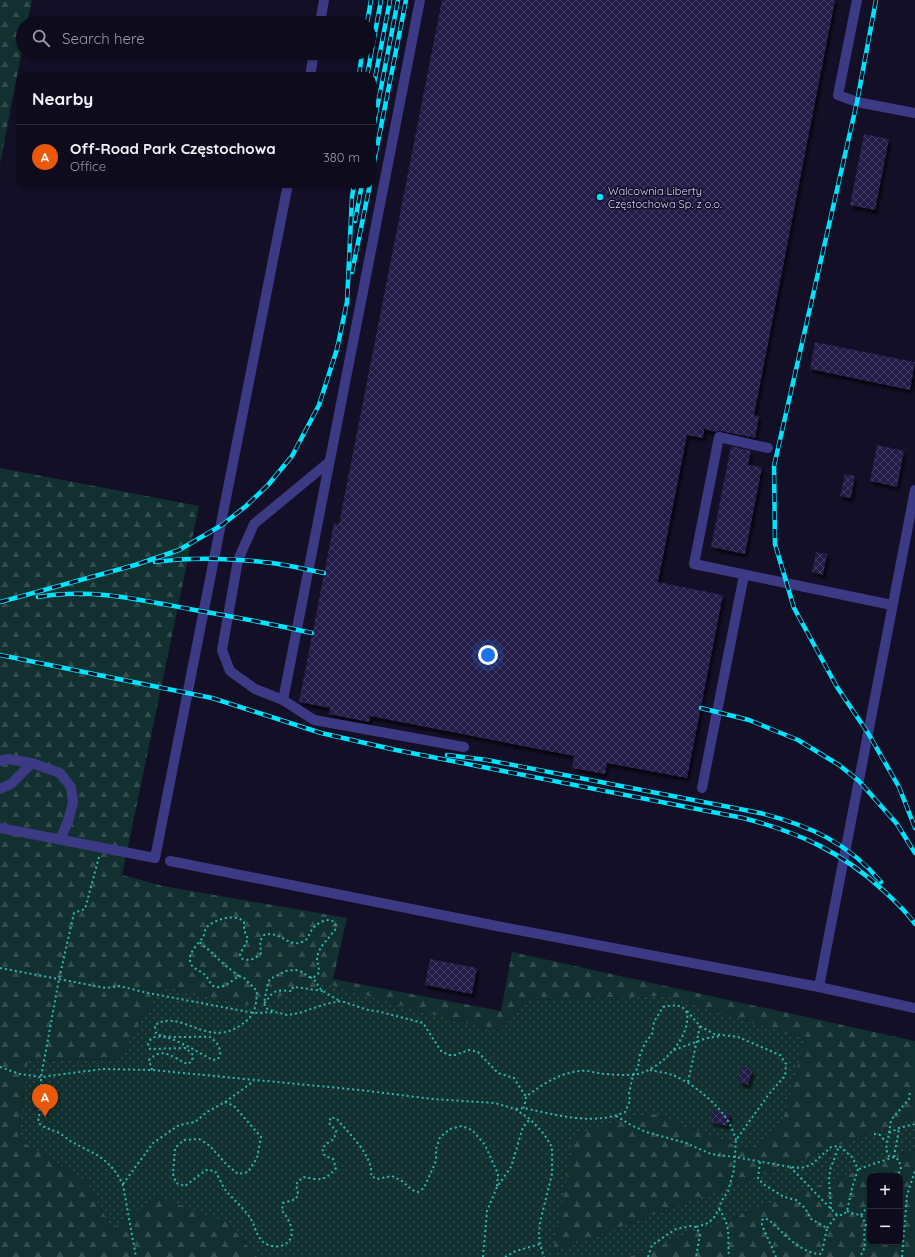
<!DOCTYPE html>
<meta charset="utf-8">
<style>
:root{--surface:#0e0b1c;--page:#171425;--text:#f1f3f6;--muted:#9b9ba3;--line:#2e2b3b;--accent:#ea580c}
body{margin:0;font-family:Quicksand,sans-serif;background:var(--page);color:var(--text)}
.controls{position:absolute;right:12px;bottom:12px;display:grid;overflow:hidden;border-radius:8px;box-shadow:0 1px 3px #0004}
.controls button{width:36px;height:36px;display:grid;place-items:center;padding:0;border:0;border-bottom:1px solid var(--line);background:var(--surface);color:var(--text);font:20px sans-serif}
.you{position:absolute;left:488px;top:655px;width:14px;height:14px;margin:-10px;border:3px solid #fff;border-radius:50%;background:#1a73e8;box-shadow:0 0 0 6px #1a73e833}
.badge{display:grid;place-items:center;width:26px;height:26px;border-radius:50%;background:var(--accent);color:#fff;font-size:13px;font-weight:700}
.pin{position:absolute;translate:-50% -33px;filter:drop-shadow(0 1px 2px #0008)}
.pin::after{content:'';position:absolute;top:21px;width:14px;height:12px;background:inherit;clip-path:polygon(0 0,100% 0,50% 100%)}
.list{margin:0;padding:0;list-style:none}
h2{display:flex;justify-content:space-between;align-items:center;height:52px;margin:0;padding:0 16px;font-size:17px}
h2 small{font-size:13px;font-weight:400;color:var(--muted)}
.list li{display:grid;grid-template-columns:26px 1fr auto;gap:12px;align-items:center;box-sizing:border-box;height:64px;padding:0 16px;border-top:1px solid var(--line)}
.list b{display:block;font-size:15px;white-space:nowrap}
.list p{margin:0;font-size:13px;white-space:nowrap;color:var(--muted)}
.list em{font-size:13px;font-style:normal;color:var(--muted)}
.icon{flex:none;width:22px;height:22px;fill:none;stroke:currentColor;stroke-width:2;stroke-linecap:round;stroke-linejoin:round}
.map{position:relative;flex:none;width:915px;height:1257px;overflow:hidden}
.search{position:absolute;background:var(--surface);box-shadow:0 1px 3px #0004;left:16px;top:16px;width:360px;height:44px;display:flex;align-items:center;gap:10px;box-sizing:border-box;padding:0 14px;border-radius:22px;color:var(--muted);font-size:15px}
.panel{position:absolute;background:var(--surface);box-shadow:0 1px 3px #0004;left:16px;top:72px;width:360px;height:116px;border-radius:12px}
.map>svg:first-child{display:block}
</style>
<div class="map">
<svg width="915" height="1257" viewBox="0 0 915 1257">
<defs>
<pattern id="grass-dots" width="8" height="8" patternUnits="userSpaceOnUse"><rect width="8" height="8" fill="#12302f"/><path d="M2 2h.1M6 6h.1" fill="none" stroke="#344d4e" stroke-width="1.8" stroke-linecap="round"/></pattern>
<pattern id="forest-firs" width="22" height="20" patternUnits="userSpaceOnUse"><rect width="22" height="20" fill="#12302f"/><path d="M5 1l3.5 6h-7zM16 11l3.5 6h-7z" fill="#344d4e"/></pattern>
<pattern id="building-cross-hatch" width="8" height="8" patternUnits="userSpaceOnUse"><rect width="8" height="8" fill="#241b47"/><path d="M0 0l8 8M0 8l8-8" fill="none" stroke="#433b63"/></pattern>
<filter id="shadow"><feDropShadow dx="2.5" dy="4" stdDeviation="1" flood-color="#0009"/></filter>
</defs>
<rect width="100%" height="100%" fill="#130f26"/>
<polygon fill="url(#grass-dots)" points="327,984 445,1018 500,1031 530,1000 666,996 806,1039 781,1127 748,1150 651,1113 553,1252 915,1117 915,1149 629,1257 257,1257 227,1222 112,1229 87,1182 18,1139 28,1061 118,1059 162,986 248,1005"/>
<g fill="url(#forest-firs)" fill-rule="evenodd">
<polygon points="0,0 32,0 27,23 23,23 23,45 0,164"/>
<polygon points="0,468 199,506 122,875 163,886 347,918 333,979 501,1011 512,952 915,1041 915,1117 553,1252 575,1134 651,1113 748,1150 781,1127 805,1039 666,996 530,1000 500,1031 445,1018 327,984 248,1005 162,986 118,1059 28,1061 18,1139 87,1182 112,1229 157,1197 227,1222 257,1257 0,1257"/>
<path d="M915,1149V1257H629ZM870,1176H900V1242H870Z"/>
</g>
<g fill="url(#building-cross-hatch)" filter="url(#shadow)">
<polygon points="442,0 835,0 754,415 759,416 755,438 720,431 716,432 704,429 703,438 687,435 658,582 723,595 687,778 607,763 605,774 572,768 574,756 370,716 369,722 329,714 330,708 299,702 334,523 339,524"/>
<polygon points="864,134 889,139 875,210 850,205"/>
<polygon points="815,342 915,362 910,390 810,369"/>
<polygon points="877,445 904,451 897,487 870,481"/>
<polygon points="731,446 751,451 748,465 762,467 745,554 711,547"/>
<polygon points="845,474 855,476 851,498 840,496"/>
<polygon points="816,552 827,554 823,575 812,572"/>
<polygon points="430,959 477,968 472,994 425,985"/>
<polygon points="742,1067 753,1070 748,1085 738,1082"/>
<polygon points="713,1110 730,1113 727,1126 711,1122"/>
</g>
<g fill="none" stroke-linecap="round" stroke-linejoin="round">
<g stroke="#2fb8b0" stroke-width="2" stroke-dasharray="2 3" stroke-linecap="butt">
<path d="M99,857L85,909L74,913L59,979L41,1077V1105L38,1122C43,1128 50,1129 57,1132C62,1134 67,1139 72,1142C96,1155 110,1158 123,1185L136,1257"/>
<path d="M200,942C203,947 209,949 212,953C220,961 229,969 239,976"/>
<polyline points="0,968 106,988 119,986 148,993 254,1013 274,1012"/>
<path d="M310,977C319,982 316,986 323,991C328,995 335,998 340,1001"/>
<path d="M264,1003C268,1000 269,996 273,993C278,989 286,991 292,991L293,987H295L323,991"/>
<polyline points="687,1011 700,1026 714,1034 738,1037 780,1055 786,1064 785,1076 769,1094 736,1140 734,1170 728,1191 721,1202 719,1209 713,1219 706,1224 696,1227"/>
<polyline points="674,1050 707,1038 721,1036"/>
<polyline points="0,1067 20,1074 41,1077 103,1069 152,1070 360,1090 432,1099 495,1103 515,1109 530,1119 544,1134 552,1147 552,1174 540,1222 539,1234 540,1244 544,1257"/>
<path d="M152,1070L149,1060C163,1045 174,1059 188,1064L192,1061L193,1055L186,1048L150,1049L148,1045C153,1021 201,1055 213,1060L218,1059C223,1050 218,1043 210,1037C200,1036 163,1039 157,1034C155,1032 155,1028 155,1025C182,1008 206,1049 241,1025C255,1015 256,1008 257,991L244,978L239,976C233,980 220,992 212,985C209,982 208,978 205,975C200,970 191,969 190,961C188,952 199,944 203,937C205,934 204,929 208,926C216,919 236,913 244,922V930L248,939L240,954L241,958C248,962 256,959 261,953L260,941L264,935C280,930 289,948 302,942C309,940 309,932 314,927C318,923 328,917 334,922C336,924 336,927 335,930L321,947L317,956V962L319,967L318,974L314,977H309L302,972L296,970L286,971L270,979L268,983L264,1003L266,1008L275,1012L287,1015L299,1013L326,1004L341,1001L368,1010L381,1012L423,1023L441,1051L449,1055H455L469,1050L478,1052L498,1073L514,1078L526,1097"/>
<path d="M650,1070C657,1072 665,1072 672,1075C690,1081 720,1105 729,1123C732,1128 734,1134 736,1140"/>
<polyline points="688,1082 700,1026"/>
<path d="M225,1102L234,1106L261,1137L257,1158L248,1172L238,1174L226,1164L210,1146L199,1139L184,1140L175,1148L173,1174L176,1183L185,1186L206,1170L215,1171C219,1177 222,1186 227,1192C236,1202 247,1211 253,1223C256,1231 258,1239 266,1244C269,1246 277,1247 281,1246C299,1240 291,1221 282,1211L283,1203L296,1199L298,1194L296,1184L303,1177C320,1180 324,1182 336,1168L333,1159L325,1156L322,1149L326,1144L334,1139L336,1131L329,1123L331,1117L337,1119C349,1134 374,1156 371,1176L377,1179L392,1176L402,1181L412,1190L418,1192L424,1188L436,1161V1149L440,1137L450,1129L462,1126L472,1130L485,1145L498,1174L497,1187"/>
<path d="M516,1109L524,1108C556,1115 594,1126 625,1112L630,1101L629,1093L633,1075L638,1067L640,1055L645,1043L652,1034L654,1022L663,1007C683,1002 692,1009 685,1030C678,1050 654,1073 632,1075C624,1075 615,1075 607,1074C598,1074 589,1070 580,1071C560,1073 542,1084 526,1097L524,1108"/>
<polyline points="616,1116 631,1125 646,1132 686,1143 711,1154 735,1157 790,1167 801,1168 811,1165 831,1147 839,1146 852,1157 858,1169 852,1188 847,1211 843,1215 837,1215 790,1167"/>
<polyline points="889,1133 891,1120 909,1099 910,1090"/>
<polyline points="874,1134 880,1135 886,1142"/>
<polyline points="889,1157 886,1149 889,1133 899,1128 915,1124"/>
<polyline points="894,1157 899,1129"/>
<path d="M760,1162L758,1178L763,1184L784,1197L796,1200L805,1208L811,1219L827,1228L822,1252L820,1254C800,1253 784,1233 770,1221L765,1218L762,1220V1225L776,1257"/>
<polyline points="859,1169 894,1157 899,1160 901,1169 897,1176"/>
<polyline points="123,1184 153,1143 179,1125 195,1122 207,1112 225,1102 254,1081"/>
<path d="M719,1209C732,1228 727,1236 729,1257"/>
<polyline points="831,1209 829,1180 830,1170 839,1146"/>
<polyline points="847,1211 854,1214 861,1215 866,1224 864,1232 865,1247 860,1257"/>
<polyline points="861,1215 870,1204"/>
<polyline points="827,1228 837,1215"/>
<polyline points="483,1257 487,1211 497,1187 511,1167 523,1127 530,1119"/>
<polyline points="505,1257 516,1251 540,1244"/>
<polyline points="648,1257 652,1245 676,1229 691,1226 696,1227 700,1234 696,1257"/>
<polyline points="902,1257 907,1195 915,1171"/>
</g>
<g stroke="#3d3a85" stroke-width="10">
<polyline points="857,0 838,95 857,102 915,113"/>
<polyline points="320,23 324,0"/>
<polyline points="310,76 314,53"/>
<polyline points="768,448 719,437 694,564 892,605"/>
<polyline points="329,462 254,524 238,560 222,650 230,671 255,689 283,700 314,720 464,747"/>
<polyline points="283,700 420,0"/>
<polyline points="0,761 7,759 32,763 60,773 71,787 73,803 68,821 60,840"/>
<polyline points="702,788 744,575"/>
<polyline points="0,789 11,784 32,763"/>
<polyline points="0,828 155,858 288,184"/>
<polyline points="170,861 502,927 819,987 915,1008"/>
<polyline points="819,987 915,490"/>
</g>
<defs>
<g id="rail">
<polyline points="876,0 857,102 774,466 775,544 794,608 837,687 868,733 899,787 915,828"/>
<polyline points="367,23 371,0"/>
<polyline points="359,76 362,53"/>
<polyline points="367,76 381,0"/>
<polyline points="372,94 390,0"/>
<polyline points="372,134 398,0"/>
<polyline points="372,172 406,0"/>
<polyline points="355,221 362,184"/>
<polyline points="352,272 370,184"/>
<path d="M155,562C191,557 227,558 263,562C284,564 304,569 324,573"/>
<path d="M38,597C90,588 137,599 189,609C230,616 272,624 312,633"/>
<polyline points="0,602 135,565 179,550 222,525 246,506 268,485 292,456 319,405 337,349 347,302 352,197 354,184"/>
<path d="M0,655L212,698L321,733L396,750L743,818C798,832 842,852 884,891C896,902 906,911 915,924"/>
<polyline points="701,708 749,720 798,740 839,765 859,781 897,824 915,853"/>
<path d="M447,755L487,760L760,813C808,825 849,843 881,882"/>
</g>
</defs>
<use href="#rail" stroke="#00e5ff" stroke-width="4.5"/>
<use href="#rail" stroke="#130f26" stroke-width="3" stroke-dasharray="9" stroke-linecap="butt"/>
</g>
<circle fill="#00e5ff" stroke="#130f26" stroke-width="1.5" cx="600" cy="197" r="4"/>
<g text-anchor="middle" dominant-baseline="central" stroke-width="3" stroke-linejoin="round" paint-order="stroke">
<g font-size="11" fill="#d9d4ff" stroke="#130f26" text-anchor="start">
<text x="608" y="191">Walcownia Liberty<tspan x="608" dy="13">Częstochowa Sp. z o.o.</tspan></text>
</g>
</g>
</svg>
<div class="controls">
<button>+</button>
<button>−</button>
</div>
<div class="you"></div>
<div class="pin badge" style="left:45px;top:1117px">A</div>
<div class="search"><svg class="icon" aria-label="search" viewBox="0 0 24 24"><circle cx="10" cy="10" r="6"/><path d="M15 15l6 6"/></svg>Search here</div>
<section class="panel">
<h2>Nearby<small></small></h2>
<ul class="list">
<li><span class="badge">A</span><div><b>Off-Road Park Częstochowa</b><p>Office</p></div><em>380 m</em></li>
</ul>
</section>
</div>
